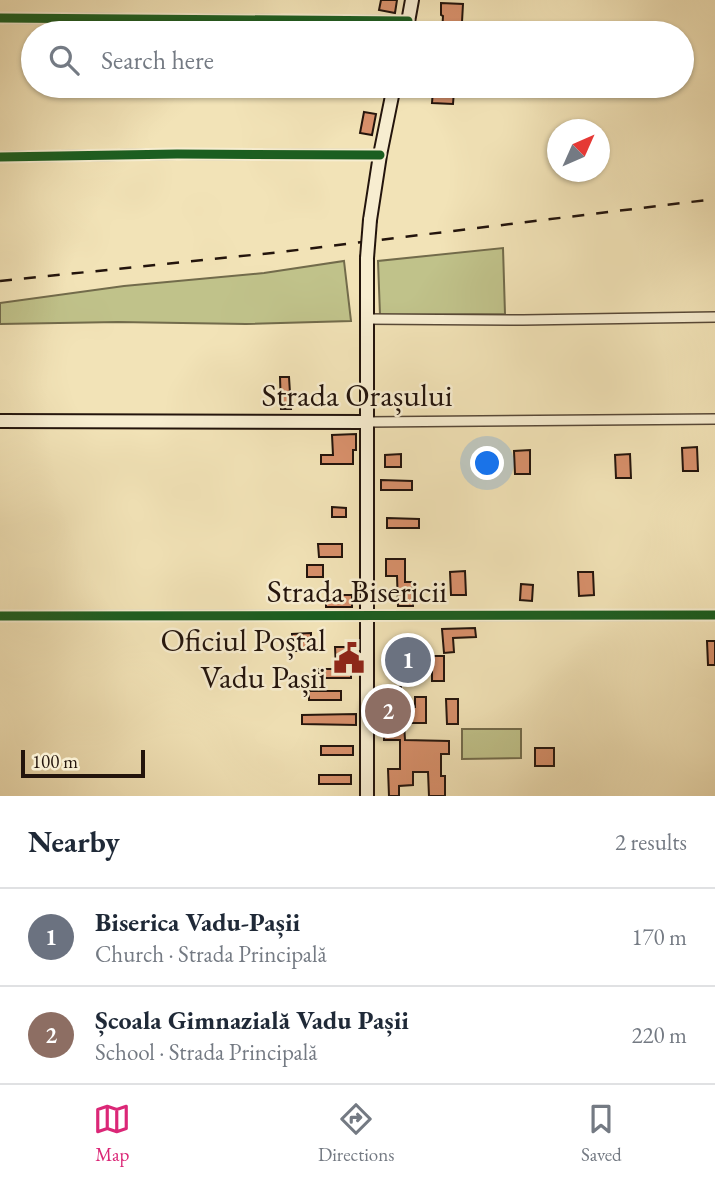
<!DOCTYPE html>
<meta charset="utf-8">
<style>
:root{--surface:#fff;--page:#f2f2f3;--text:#1f2937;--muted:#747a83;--line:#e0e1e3;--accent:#db2777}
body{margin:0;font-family:"EB Garamond",serif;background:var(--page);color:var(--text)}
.compass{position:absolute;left:547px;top:119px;width:63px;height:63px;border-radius:50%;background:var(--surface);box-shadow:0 2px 5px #0004;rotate:45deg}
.scale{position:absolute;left:21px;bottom:18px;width:124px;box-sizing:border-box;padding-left:7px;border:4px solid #23140c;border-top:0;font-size:19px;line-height:24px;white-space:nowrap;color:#23140c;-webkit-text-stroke:5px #f7edd0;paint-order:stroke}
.you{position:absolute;left:488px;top:464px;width:24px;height:24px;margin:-18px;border:5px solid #fff;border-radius:50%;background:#1a73e8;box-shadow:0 0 0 10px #1a73e833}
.badge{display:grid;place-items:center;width:46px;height:46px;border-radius:50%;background:var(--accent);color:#fff;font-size:23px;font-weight:700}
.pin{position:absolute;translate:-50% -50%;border:4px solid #fff;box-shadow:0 2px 7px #0006}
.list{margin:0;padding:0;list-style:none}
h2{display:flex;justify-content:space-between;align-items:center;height:91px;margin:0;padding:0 28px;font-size:30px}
h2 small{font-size:23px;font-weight:400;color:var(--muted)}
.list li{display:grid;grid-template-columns:46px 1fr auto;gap:21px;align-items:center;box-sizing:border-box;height:98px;padding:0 28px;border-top:2px solid var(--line)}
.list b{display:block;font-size:26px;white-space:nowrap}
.list p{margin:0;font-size:23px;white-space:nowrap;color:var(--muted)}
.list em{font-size:23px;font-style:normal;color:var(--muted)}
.icon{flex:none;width:38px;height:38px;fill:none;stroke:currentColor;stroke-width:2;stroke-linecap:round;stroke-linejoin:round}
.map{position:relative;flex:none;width:715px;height:796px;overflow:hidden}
.search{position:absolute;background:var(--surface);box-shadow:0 2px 5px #0004;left:21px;right:21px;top:21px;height:77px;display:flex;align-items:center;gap:18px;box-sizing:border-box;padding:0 24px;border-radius:38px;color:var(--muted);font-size:26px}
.sheet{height:287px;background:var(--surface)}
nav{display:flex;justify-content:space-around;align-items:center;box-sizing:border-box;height:98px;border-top:2px solid var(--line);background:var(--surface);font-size:19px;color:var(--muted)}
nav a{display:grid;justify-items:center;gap:4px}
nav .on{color:var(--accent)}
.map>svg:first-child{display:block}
</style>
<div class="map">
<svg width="715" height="796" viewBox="0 0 715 796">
<rect width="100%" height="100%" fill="#f2e3b7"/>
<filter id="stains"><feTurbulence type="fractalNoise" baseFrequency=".00286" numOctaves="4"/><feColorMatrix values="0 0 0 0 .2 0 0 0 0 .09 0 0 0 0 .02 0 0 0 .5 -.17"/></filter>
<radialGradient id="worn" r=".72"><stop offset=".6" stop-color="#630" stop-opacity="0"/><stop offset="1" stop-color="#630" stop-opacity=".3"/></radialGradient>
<g fill="#c0c28a" stroke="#726b4b" stroke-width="2">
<polygon points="503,248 505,314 380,315 378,261"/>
<polygon points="344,261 351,321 246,324 118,322 0,324 0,303 124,286 264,273"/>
<polygon points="462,729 521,729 521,758 462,759"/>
</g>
<g fill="#d8906b" stroke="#23140c" stroke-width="2">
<polygon points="381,0 397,0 395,13 379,10"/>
<polygon points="441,3 463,4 462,22 464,22 463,33 442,33 443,16 441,15"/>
<polygon points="433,90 454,91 453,104 432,103"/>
<polygon points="364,112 376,114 372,135 360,133"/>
<polygon points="280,377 289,377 291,409 281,409"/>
<polygon points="356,434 356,450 353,450 353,464 321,464 321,455 333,455 332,435"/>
<polygon points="697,447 698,471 683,471 682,448"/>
<polygon points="530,450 530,474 515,474 514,451"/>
<polygon points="401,454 401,467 385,467 385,455"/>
<polygon points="630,454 631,478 616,478 615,455"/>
<polygon points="381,480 412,481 412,490 381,490"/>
<polygon points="332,507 346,508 346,517 332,517"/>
<polygon points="387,518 419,519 419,528 387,528"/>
<polygon points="318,544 342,544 342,557 319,557"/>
<polygon points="386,559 405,559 405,582 412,582 413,606 398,606 397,576 386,576"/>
<rect x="307" y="565" width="16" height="12"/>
<polygon points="465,571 466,595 451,595 450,572"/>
<polygon points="578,572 593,572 594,595 579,596"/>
<polygon points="521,584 533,585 532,601 520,600"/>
<rect x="326" y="595" width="26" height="12"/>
<polygon points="475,628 476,637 453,638 454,652 444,653 442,629"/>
<polygon points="311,633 311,651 292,651 292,634"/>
<polygon points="707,641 715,641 715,665 708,665"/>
<polygon points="400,646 415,654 417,653 420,655 423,668 410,672 407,671 406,666 393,659"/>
<polygon points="335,647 354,647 355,665 351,665 351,678 319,678 319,669 336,669"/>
<rect x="432" y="656" width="12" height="25"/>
<polygon points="384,687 401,687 401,707 415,707 415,697 426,697 426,723 404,723 405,740 449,741 449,754 441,754 441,776 445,776 445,796 429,796 428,772 413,772 413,785 399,786 399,796 389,796 388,769 400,769 400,740 384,740"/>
<rect x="309" y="691" width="32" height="9"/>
<polygon points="446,699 458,699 458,724 447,724"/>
<polygon points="356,714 356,725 302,724 302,715"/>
<rect x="321" y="746" width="32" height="9"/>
<rect x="535" y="748" width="19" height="18"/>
<rect x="319" y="775" width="32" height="9"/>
</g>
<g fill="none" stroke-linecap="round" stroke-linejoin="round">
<defs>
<g id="minor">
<polyline points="0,18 408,21"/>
<polyline points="0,157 177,154 380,155"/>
<polyline points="367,319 523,320 715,317"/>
<polyline points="367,422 715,419"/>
<polyline points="0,616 715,615"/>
</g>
<g id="secondary">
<polyline points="406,33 412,0"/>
<polyline points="370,220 380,155 394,86"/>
<polyline points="0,421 367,422"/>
<polyline points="367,796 367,258"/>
</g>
</defs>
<use href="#minor" stroke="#574837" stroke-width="12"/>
<use href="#secondary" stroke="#23140c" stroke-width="16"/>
<use href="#minor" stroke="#f7edd0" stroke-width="9"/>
<use href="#secondary" stroke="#f7edd0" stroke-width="12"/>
<polyline stroke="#23140c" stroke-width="2.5" stroke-dasharray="12 12" stroke-linecap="butt" points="0,281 281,252 715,199"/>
<defs>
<polyline id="secondary-bridge" points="367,258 370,220"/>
</defs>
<use href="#secondary-bridge" stroke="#23140c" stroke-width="16" stroke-linecap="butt"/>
<use href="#secondary-bridge" stroke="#f7edd0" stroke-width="12"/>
<defs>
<g id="cycleway">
<polyline points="0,18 408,21"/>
<polyline points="0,157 177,154 380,155"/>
<polyline points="0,616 715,615"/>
</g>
</defs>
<use href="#cycleway" stroke="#f7edd0" stroke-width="13"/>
<use href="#cycleway" stroke="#1b5e20" stroke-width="9"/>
</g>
<defs>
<symbol id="civic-bare" viewBox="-9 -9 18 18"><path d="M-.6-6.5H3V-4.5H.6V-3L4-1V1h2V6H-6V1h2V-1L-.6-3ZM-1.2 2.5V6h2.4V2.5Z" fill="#8f2418" stroke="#f7edd0" stroke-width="2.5" paint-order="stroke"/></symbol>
</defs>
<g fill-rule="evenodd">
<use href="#civic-bare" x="327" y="636" width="44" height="44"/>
</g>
<g text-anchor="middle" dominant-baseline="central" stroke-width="5" stroke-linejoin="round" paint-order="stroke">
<g font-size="32" fill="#23140c" stroke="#f7edd0">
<text x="357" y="395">Strada Orașului</text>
<text x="357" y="591">Strada Bisericii</text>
</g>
<g font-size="32" fill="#23140c" stroke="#f7edd0" text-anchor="end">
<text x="326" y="640">Oficiul Poștal<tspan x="326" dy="37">Vadu Pașii</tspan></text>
</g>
</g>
<rect width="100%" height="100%" filter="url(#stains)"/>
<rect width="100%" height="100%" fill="url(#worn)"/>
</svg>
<svg class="compass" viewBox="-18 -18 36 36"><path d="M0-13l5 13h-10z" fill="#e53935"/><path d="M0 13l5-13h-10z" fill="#747a83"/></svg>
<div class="scale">100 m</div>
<div class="you"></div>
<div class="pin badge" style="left:408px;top:660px;background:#6b7280">1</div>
<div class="pin badge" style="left:388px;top:711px;background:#8d6e63">2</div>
<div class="search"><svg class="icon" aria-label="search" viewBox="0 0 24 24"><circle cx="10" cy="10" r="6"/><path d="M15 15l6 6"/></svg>Search here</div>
</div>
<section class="sheet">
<h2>Nearby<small>2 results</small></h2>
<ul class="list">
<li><span class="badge" style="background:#6b7280">1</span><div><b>Biserica Vadu-Pașii</b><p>Church · Strada Principală</p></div><em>170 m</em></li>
<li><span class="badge" style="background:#8d6e63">2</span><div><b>Școala Gimnazială Vadu Pașii</b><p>School · Strada Principală</p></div><em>220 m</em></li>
</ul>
</section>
<nav>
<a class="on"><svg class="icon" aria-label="map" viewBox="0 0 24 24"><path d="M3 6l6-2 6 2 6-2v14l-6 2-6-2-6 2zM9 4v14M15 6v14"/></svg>Map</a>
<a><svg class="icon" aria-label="directions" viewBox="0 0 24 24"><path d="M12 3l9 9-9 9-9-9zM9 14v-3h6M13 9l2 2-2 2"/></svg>Directions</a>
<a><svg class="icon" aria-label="saved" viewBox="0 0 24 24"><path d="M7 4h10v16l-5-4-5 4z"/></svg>Saved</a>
</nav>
